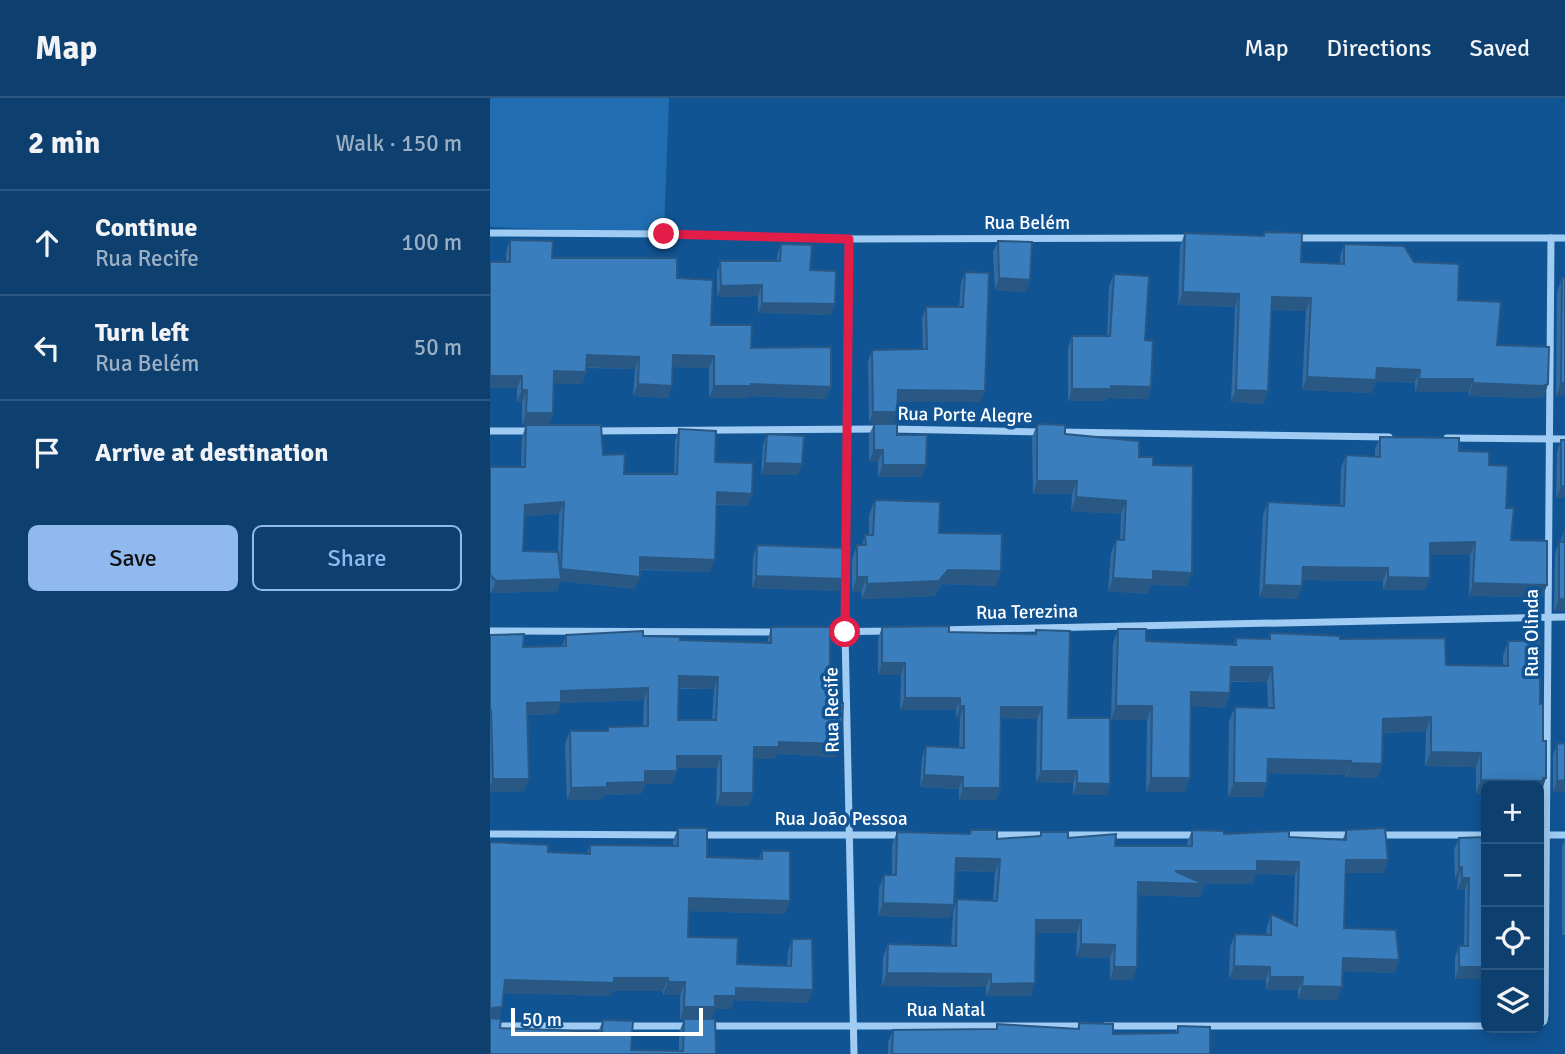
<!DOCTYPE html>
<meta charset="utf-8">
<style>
:root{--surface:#0d3f6f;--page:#164674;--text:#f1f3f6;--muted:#9aafc3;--line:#2d5882;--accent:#90b9f0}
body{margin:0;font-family:Signika,sans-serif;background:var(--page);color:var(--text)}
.controls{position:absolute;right:21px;bottom:21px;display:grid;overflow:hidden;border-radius:10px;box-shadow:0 4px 18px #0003}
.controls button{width:63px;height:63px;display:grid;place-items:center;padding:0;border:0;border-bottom:2px solid var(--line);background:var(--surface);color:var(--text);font:35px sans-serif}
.scale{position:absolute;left:21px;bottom:18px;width:192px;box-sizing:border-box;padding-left:7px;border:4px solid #fff;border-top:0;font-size:19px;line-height:24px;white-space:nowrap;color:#fff;-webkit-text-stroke:5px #115494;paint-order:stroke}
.stop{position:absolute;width:21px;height:21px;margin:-16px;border:5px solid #e11d48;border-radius:50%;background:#fff}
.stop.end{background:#e11d48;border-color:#fff;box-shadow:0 2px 7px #0008}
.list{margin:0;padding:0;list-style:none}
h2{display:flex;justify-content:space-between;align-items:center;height:91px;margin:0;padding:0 28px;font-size:30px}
h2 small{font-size:23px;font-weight:400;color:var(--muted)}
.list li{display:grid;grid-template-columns:46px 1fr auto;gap:21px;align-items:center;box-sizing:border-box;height:105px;padding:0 28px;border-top:2px solid var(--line)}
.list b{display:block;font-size:26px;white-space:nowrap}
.list p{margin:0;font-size:23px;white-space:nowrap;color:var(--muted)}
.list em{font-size:23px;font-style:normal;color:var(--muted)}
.actions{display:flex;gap:14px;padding:21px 28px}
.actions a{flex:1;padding:16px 0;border:2px solid var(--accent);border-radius:10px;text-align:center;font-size:24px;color:var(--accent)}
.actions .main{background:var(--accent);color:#111}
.icon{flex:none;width:38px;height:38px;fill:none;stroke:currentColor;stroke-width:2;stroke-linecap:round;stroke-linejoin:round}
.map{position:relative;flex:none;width:1075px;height:956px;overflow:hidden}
header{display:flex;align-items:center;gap:42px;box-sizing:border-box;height:98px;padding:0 35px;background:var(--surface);border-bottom:2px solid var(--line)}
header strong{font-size:33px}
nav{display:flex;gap:38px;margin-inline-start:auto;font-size:24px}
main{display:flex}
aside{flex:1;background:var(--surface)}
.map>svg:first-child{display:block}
</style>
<header>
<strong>Map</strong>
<nav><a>Map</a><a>Directions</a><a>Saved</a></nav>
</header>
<main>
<aside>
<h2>2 min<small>Walk · 150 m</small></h2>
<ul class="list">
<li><svg class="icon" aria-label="ahead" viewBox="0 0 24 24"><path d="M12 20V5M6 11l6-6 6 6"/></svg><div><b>Continue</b><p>Rua Recife</p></div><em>100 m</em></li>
<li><svg class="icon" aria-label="left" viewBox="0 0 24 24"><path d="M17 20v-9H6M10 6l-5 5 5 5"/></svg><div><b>Turn left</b><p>Rua Belém</p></div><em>50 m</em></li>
<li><svg class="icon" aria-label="arrive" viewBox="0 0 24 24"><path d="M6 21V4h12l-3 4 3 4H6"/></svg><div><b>Arrive at destination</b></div></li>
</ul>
<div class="actions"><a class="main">Save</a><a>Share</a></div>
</aside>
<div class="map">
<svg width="1075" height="956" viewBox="0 0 1075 956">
<rect width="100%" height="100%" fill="#115494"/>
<polygon fill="#206db2" points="0,0 179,0 174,136 0,129"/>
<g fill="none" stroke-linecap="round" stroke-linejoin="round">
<g stroke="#a0ccf3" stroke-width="7">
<polyline points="0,135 174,136 359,141 700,140"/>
<polyline points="803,140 1075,140"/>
<polyline points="359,141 355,534 364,956"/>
<polyline points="400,331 553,334"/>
<polyline points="0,333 42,333"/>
<polyline points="103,333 388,331"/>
<polyline points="568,334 899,339"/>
<polyline points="957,340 1075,341"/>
<polyline points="449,532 1075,519"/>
<polyline points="0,533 287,534"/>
<polyline points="330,534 399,533"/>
<polyline points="0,736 192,737"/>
<polyline points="207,737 412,737"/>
<polyline points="498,737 556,737"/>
<polyline points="571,737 706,737"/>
<polyline points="792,737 864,737"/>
<polyline points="886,737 996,737"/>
<polyline points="1049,737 1075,737"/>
<polyline points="1049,927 1054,923 1055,917 1061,140"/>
<polyline points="0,928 117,928"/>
<polyline points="136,928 201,928"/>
<polyline points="216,928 597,928"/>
<polyline points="615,928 996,928"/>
</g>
</g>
<g fill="#326ca3" fill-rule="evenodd">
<polygon points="774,134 811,164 850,166 850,159 854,146 924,164 968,202 1007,247 1058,286 1054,298 1047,300 979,298 979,294 925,294 925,285 886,283 882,295 812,292 816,213 781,212 774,306 741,304 745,209 688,207 690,148 695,135 772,138"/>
<polygon points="20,142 62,160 187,180 221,227 261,250 341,289 336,301 258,298 257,300 219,300 219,270 183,269 178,300 143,298 145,271 96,270 96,274 92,286 63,285 63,315 59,327 32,327 32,304 27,304 27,290 0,290 0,164 16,164 16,154"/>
<polygon points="508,143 540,182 536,194 505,192 503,154"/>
<polygon points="291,146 320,172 341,217 268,215 268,198 227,199 227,174 230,163 287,163 287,157"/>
<polygon points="475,174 495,293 490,304 408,304 407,314 403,325 379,325 378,263 382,252 433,251 432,220 436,209 469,209 471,185"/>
<polygon points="624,176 655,242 661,289 657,301 617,300 616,303 578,303 578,250 582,238 617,238 619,188"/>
<polygon points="1072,180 1075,180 1075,298 1066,298 1067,194"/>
<polygon points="384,326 407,337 432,379 388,379 388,364 379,364 379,337"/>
<polygon points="547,326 575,336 649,359 663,367 697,488 661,487 658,496 618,493 621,455 626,442 630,442 631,416 581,413 582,396 543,396 542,340"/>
<path d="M36,327L113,357L134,376H184L185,343L189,331L225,364L262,396L257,408L227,407L220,474L150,472V479L145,491L70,483L67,493L1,495L0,494V369H31L32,339ZM69,416L68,456L33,453L34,418Z"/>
<polygon points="277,336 308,377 271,377 273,347"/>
<polygon points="890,339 969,353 999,367 1016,410 1021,442 1057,487 1052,499 979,498 980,457 940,457 935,492 893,492 893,483 813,482 812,488 808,501 769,499 773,417 778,404 850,407 851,370 856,357 885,359 885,351"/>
<polygon points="1071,342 1075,400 1066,400 1067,354"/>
<polygon points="385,402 449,435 511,473 506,488 452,486 444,498 372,501 371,494 362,494 362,462 367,447 372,447 375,437 379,437 379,417"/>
<polygon points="1075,430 1075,513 1064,513 1065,456 1069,444 1070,444"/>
<polygon points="267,447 349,493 262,490 263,459"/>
<path d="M281,529L340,605L351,646L347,659L286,656L285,661H264L259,708L226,707L227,670H187L182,686H155L151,696L114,697L113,701L77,702L75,646L80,633H117L118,629L153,628L154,602L71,605L67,616L37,617L39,681L34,693L0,694V537L33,549L72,548L76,537L153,538L190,542L277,545ZM189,591H224L222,622H188Z"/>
<polygon points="392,529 459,534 545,536 546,532 578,620 620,686 616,697 583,697 583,685 546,684 547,621 510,620 510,690 506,702 469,702 469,691 430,689 432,660 436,648 469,650 470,620 466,620 466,612 410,612 411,577 388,577 388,541"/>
<polygon points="628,531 656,543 743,547 746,540 778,541 780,535 850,541 956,567 1013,568 1013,558 1018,543 1050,606 1056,680 1051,694 1049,694 1049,688 986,696 986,669 935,668 936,633 893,635 892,666 887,680 856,679 856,677 777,675 777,685 772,699 738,699 739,623 745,609 778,610 777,584 740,584 740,595 735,610 701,608 695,694 656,694 657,622 621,622 623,545"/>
<polygon points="1067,646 1075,694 1063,694 1063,657"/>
<path d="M188,730L217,759L269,760L272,753L295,816L199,813L198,839L247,866L297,868L298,854L302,841L318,905L244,902L241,911H225L221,921L226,956H0V744L58,754L97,756L100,747L183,748V743ZM122,893H173V897H190V922H194L189,934V953L141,952L113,922L108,934L10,930L8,921L12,909L13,895L120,898Z"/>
<polygon points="481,732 507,741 549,738 551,734 578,740 625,748 697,748 697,745 702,732 734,736 853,741 856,732 894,775 856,775 854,830 909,862 905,875 853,873 847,902 808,901 808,892 776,892 776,882 739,881 740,849 745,836 776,837 777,829 781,816 803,826 805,777 766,776 762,786 714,786 710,799 648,797 647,869 642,882 620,882 620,860 586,859 587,835 546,835 541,898 496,898 496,889 392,888 393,859 398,846 461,848 463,814 467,801 503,803 505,774 465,773 460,820 388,818 389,790 394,777 402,777 402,747 407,734 479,736"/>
<polygon points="996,739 996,881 965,881 965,860 969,848 974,848 975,792 967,792 968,781 965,781 964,752 969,740"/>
<polygon points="1075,741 1075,837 1072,837 1072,748"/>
<polygon points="589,925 623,936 685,935 688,928 720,956 398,956 398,944 403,932 506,931 507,926 587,931"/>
</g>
<g fill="#295884">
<polygon points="509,180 540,182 536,194 505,192"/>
<polygon points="272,187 268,198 227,199 231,188"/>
<polygon points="693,194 749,196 745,209 688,207"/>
<polygon points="782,199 821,200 816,213 777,212"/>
<polygon points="272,205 345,206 341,217 268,215"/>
<polygon points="97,257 149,259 145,271 92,269"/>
<polygon points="183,257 224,258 219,270 179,269"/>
<polygon points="887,270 930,272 925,285 886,283 882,295 812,292 817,279"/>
<polygon points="64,273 96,274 92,286 59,285"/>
<polygon points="0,278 32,278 27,290 0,290"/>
<polygon points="929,281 983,281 979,294 925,294"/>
<polygon points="983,285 1058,286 1054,298 1047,300 979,298"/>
<polygon points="1071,285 1075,285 1075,298 1066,298"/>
<polygon points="148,286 182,288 178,300 143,298"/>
<polygon points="261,286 341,289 336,301 258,298 257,300 219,300 224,288"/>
<polygon points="621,288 661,289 657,301 617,300 616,303 578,303 582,291"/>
<polygon points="32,292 37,292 32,304 27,304"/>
<polygon points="408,292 495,293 490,304 404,304"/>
<polygon points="746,292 778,293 774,306 741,304"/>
<polygon points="383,314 407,314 403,325 379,325"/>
<polygon points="36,315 63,315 59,327 32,327"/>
<polygon points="384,352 393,352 388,364 379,364"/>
<polygon points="275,365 312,366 308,377 271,377"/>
<polygon points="393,367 436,367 432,379 388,379"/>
<polygon points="547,383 587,383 582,396 543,396"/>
<polygon points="1071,388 1075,388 1075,400 1066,400"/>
<polygon points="227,394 262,396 257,408 223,406"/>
<polygon points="586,399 636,403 631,416 581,413"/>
<polygon points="74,404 69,416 30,419 35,407"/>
<polygon points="985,444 980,457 935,457 940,445"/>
<polygon points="150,459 225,462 220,474 146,471"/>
<polygon points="813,469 898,470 893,483 809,482"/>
<polygon points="71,471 150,479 145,491 70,483 67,493 1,495 6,483 68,481"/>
<polygon points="458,472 511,473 506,488 452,486 444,498 372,501 377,486"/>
<polygon points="663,473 702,475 697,488 661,487 658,496 618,493 623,480"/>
<polygon points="266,478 354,481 349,493 262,490"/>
<polygon points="367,479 377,479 371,494 362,494"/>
<polygon points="898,479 940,480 935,492 893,492"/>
<polygon points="983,485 1057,487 1052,499 979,498"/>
<polygon points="774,487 812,488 808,501 769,499"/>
<polygon points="1069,501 1075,501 1075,513 1064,513"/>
<polygon points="392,565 415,565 411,577 388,577"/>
<polygon points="741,569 782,569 777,584 736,583"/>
<polygon points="189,578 228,579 224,591 185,590"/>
<polygon points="158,590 154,602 71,605 67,616 33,617 37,605 71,593"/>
<polygon points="701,594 740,595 735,610 696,608"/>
<polygon points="415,600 470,600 466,612 410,612"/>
<polygon points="470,608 474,608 470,620 466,620"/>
<polygon points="626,608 662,608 657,622 621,622"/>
<polygon points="511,609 552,609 547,621 506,620"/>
<polygon points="941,619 936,633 888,635 893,621"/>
<polygon points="289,644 351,646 347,659 286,656 285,661 260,661 264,649"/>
<polygon points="941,654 991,655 986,669 935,668"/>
<polygon points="187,658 231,658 227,670 183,670"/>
<polygon points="778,661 861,663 856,677 772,675"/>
<polygon points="861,665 892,666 887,680 856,679"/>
<polygon points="155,673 187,673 182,686 155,686 151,696 114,697 113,701 77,702 81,690 117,685"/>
<polygon points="551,673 587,673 583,685 546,684"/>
<polygon points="434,677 473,679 469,691 430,689"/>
<polygon points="661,680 700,680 695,694 656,694"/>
<polygon points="1056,680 1051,694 1049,694 1049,688 996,688 996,696 986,696 991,682"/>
<polygon points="3,681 39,681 34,693 0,694 0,689"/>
<polygon points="1075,682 1075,694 1063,694 1067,683"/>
<polygon points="587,685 620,686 616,697 583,697"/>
<polygon points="744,685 777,685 772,699 738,699"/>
<polygon points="473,690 510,690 506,702 469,702"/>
<polygon points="231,695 263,695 259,708 226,707"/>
<polygon points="466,760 510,761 505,774 461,772"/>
<polygon points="856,762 898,762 894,775 851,775"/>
<polygon points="767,763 809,764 805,777 766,776 762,786 701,786 714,786 710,799 644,797 648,784 685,773"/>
<polygon points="972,769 968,781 965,781 969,770"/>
<polygon points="972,780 979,780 975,792 967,792"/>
<polygon points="199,800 300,803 295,816 195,813"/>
<polygon points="393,805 464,807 460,820 388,818"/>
<polygon points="546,822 591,822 587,835 541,835"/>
<polygon points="591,846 625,847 620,860 586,859"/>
<polygon points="853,860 909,862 905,875 848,873"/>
<polygon points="744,868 780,869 776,882 739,881"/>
<polygon points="624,869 647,869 642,882 620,882"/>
<polygon points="969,869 996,869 996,881 965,881"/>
<polygon points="397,875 501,876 496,889 392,888"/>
<polygon points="780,879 813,879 808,892 776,892"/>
<polygon points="124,880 178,880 173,893 122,893 120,898 10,895 15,882"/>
<polygon points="178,884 195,884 190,897 173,897"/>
<polygon points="545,885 541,898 496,898 501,886"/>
<polygon points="812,888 852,889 847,902 808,901"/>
<polygon points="246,890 323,892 318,905 244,902 241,911 225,911 221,922 190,922 194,909"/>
<polygon points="12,909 7,922 0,922 0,912 2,910"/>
</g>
<g fill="#3a7ebd" stroke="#295884" stroke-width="2" fill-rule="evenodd">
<polygon points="774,134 812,135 811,164 854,166 854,146 914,148 924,164 969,166 968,202 1011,204 1007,247 1059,249 1058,286 1052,288 983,285 983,281 929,281 930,272 887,270 886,282 817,279 821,200 782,199 778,293 746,292 749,196 693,194 695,135 774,138"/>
<polygon points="20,142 63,143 62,160 187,160 187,180 223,182 221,227 262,227 261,250 341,249 341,289 261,286 261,288 224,288 224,258 183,257 182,288 148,286 149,259 97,257 96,274 64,273 63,315 36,315 37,292 32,292 32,278 0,278 0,164 20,164"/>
<polygon points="508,143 542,144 540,182 509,180"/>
<polygon points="291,146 322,147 320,172 346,173 345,206 272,205 272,187 231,188 230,163 290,163"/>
<polygon points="475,174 499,175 495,293 408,292 407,314 383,314 382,252 437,251 436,209 473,209"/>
<polygon points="624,176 659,178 655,242 663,243 661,289 621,288 621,291 582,291 582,238 620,238"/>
<polygon points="1072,180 1075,180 1075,285 1071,285"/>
<polygon points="384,326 407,326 407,337 437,337 436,367 393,367 393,352 384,352"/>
<polygon points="547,326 575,327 575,336 649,343 649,359 663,359 663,367 703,368 702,475 663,473 663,482 623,480 626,442 634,442 636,403 586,399 587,383 547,383"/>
<polygon points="36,327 111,327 113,357 135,356 134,376 187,376 189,331 226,333 225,364 263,365 262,396 227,394 225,462 150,459 150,479 71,471 74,404 35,407 33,453 68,454 71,481 6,483 0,477 0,369 35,369"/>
<polygon points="277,336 314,338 312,366 275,365"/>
<polygon points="890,339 969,340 969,353 999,354 999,367 1018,368 1016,410 1024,410 1021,442 1057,443 1057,487 983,485 985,444 940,445 940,480 898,479 898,470 813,469 812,488 774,487 778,404 854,408 856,357 890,359"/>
<rect x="1071" y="342" width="4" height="46"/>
<polygon points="385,402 450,404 449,435 512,436 511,473 458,472 449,483 377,486 377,479 367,479 367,447 376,447 375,437 383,437"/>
<polygon points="1075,430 1075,501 1069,501 1069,444 1074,444"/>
<polygon points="267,447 354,450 354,481 266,478"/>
<polygon points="459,528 459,534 546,536 546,532 580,533 578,620 620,620 620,686 587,685 587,673 551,673 552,609 511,609 510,690 473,690 473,679 434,677 436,648 474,650 474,608 470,608 470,600 415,600 415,565 392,565 392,529"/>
<path d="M281,529H340V605H353L351,646L289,644V649H264L263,695H231V658H187V673H155V684L117,685V689L81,690L80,633H118V629L158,628V590L71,593V604L37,605L39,681H3L1,612L0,611V537L34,536L33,549L76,548V537L153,533V538L190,539V542L281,545ZM189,578L228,579L226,622H188Z"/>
<polygon points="628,531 656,531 656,543 746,547 746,540 780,541 780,535 850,538 850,541 955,540 956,567 1018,568 1018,543 1050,543 1050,606 1053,606 1053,643 1056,643 1056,680 1053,680 1053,683 991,682 991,655 941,654 941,619 893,621 892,666 861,665 861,663 778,661 777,685 744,685 745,609 784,610 782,569 741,569 740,595 701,594 700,680 661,680 662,608 626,608"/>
<polygon points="1075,645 1075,682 1067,683 1067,646"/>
<polygon points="188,730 217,730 217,759 272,761 272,753 300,753 300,803 199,800 198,839 248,840 247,866 301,868 302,841 322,841 323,892 246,890 246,898 225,898 225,909 194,909 195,884 178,884 178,880 124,880 124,885 15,882 12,909 2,910 0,912 0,744 58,747 58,754 100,756 100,747 188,748"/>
<polygon points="895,730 898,762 856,762 854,830 906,832 909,862 853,860 852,889 812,888 813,879 780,879 780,869 744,868 745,836 781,837 781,816 807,828 809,764 767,763 767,773 685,773 714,786 648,784 647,869 624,869 625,847 591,846 591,822 546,822 545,885 501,886 501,876 397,875 398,846 466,848 467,801 507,803 510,761 466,760 464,807 393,805 394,777 406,777 407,734 480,736 481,732 507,732 507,741 551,738 551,734 578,734 578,740 626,736 625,748 702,748 702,732 734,733 734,736 799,733 799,739 856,742 856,732"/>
<polygon points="996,739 996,869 969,869 969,848 978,848 979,780 972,780 972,769 969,770 969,740"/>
<polygon points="0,916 1,920 11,921 10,930 112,934 113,922 143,923 141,952 193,953 194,921 225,921 226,956 0,956"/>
<polygon points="589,925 623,926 623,936 688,935 688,928 720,929 720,956 402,956 403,932 507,931 507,926 589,931"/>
</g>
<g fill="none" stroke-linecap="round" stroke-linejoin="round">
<polyline stroke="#e11d48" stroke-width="9" points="174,136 359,141 355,534"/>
</g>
<g text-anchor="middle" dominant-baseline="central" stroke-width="7" stroke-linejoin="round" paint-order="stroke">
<g font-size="19" fill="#fff" stroke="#115494">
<text x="537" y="125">Rua Belém</text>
<text transform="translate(475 317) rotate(1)">Rua Porte Alegre</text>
<text transform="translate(537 514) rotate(-1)">Rua Terezina</text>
<text transform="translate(1042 535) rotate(-90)">Rua Olinda</text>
<text transform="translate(342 612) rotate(-91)">Rua Recife</text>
<text x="351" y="721">Rua João Pessoa</text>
<text x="456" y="912">Rua Natal</text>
</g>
</g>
</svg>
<div class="controls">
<button>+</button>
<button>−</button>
<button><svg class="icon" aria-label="locate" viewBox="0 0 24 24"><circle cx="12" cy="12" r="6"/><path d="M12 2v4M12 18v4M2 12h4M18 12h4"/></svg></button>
<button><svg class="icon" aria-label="layers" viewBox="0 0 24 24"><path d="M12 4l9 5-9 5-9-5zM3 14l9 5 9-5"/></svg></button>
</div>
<div class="scale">50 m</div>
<div class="stop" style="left:355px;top:534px"></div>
<div class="stop end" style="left:174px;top:136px"></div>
</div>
</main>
